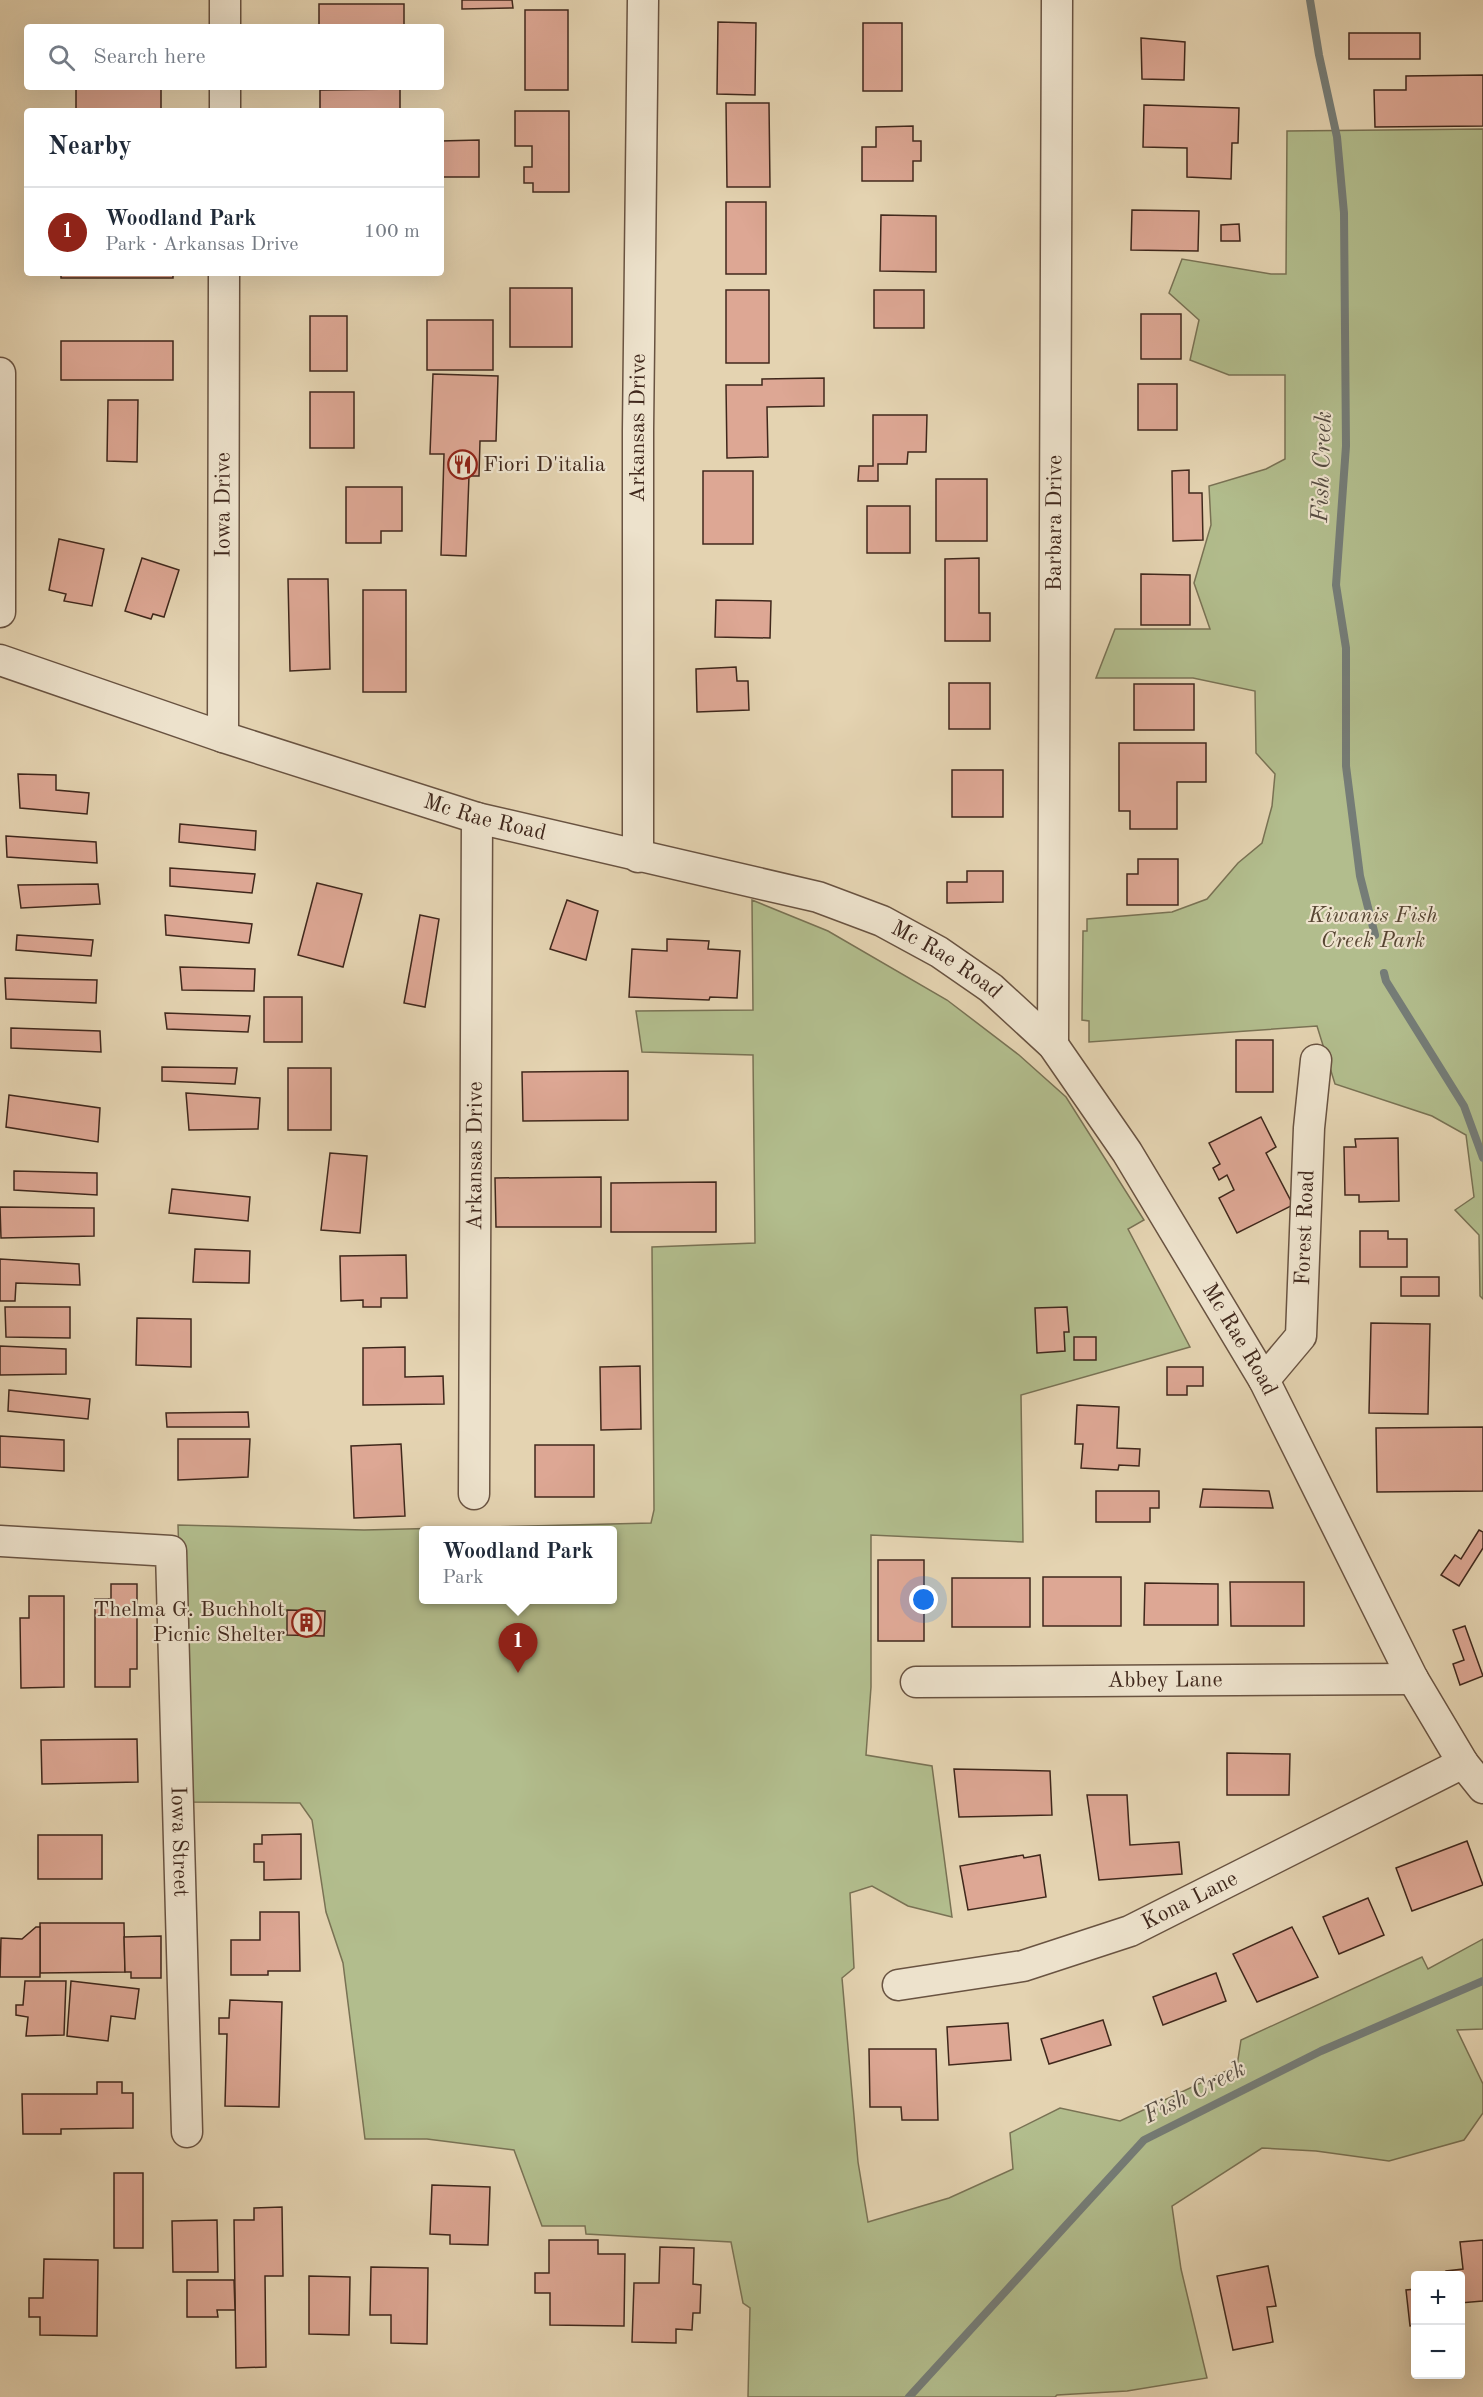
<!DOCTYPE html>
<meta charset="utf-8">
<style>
:root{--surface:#fff;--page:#f6f6f7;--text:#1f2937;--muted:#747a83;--line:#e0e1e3;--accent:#8f2418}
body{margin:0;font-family:"Old Standard TT",serif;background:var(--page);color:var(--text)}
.controls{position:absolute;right:18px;bottom:18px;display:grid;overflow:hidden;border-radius:6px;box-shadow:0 6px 24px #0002}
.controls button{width:54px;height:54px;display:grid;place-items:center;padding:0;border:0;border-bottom:2px solid var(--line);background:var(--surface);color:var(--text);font:30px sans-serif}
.you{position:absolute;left:924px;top:1600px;width:21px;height:21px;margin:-15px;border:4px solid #fff;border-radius:50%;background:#1a73e8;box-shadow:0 0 0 9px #1a73e833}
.badge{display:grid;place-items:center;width:39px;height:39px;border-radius:50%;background:var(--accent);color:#fff;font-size:20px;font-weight:700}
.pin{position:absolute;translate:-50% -50px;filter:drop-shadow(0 2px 3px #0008)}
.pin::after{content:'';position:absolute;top:32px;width:21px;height:18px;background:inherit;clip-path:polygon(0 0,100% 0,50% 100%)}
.popup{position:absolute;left:419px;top:1526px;width:198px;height:78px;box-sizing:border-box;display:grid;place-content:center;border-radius:6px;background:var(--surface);filter:drop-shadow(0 2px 4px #0005);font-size:20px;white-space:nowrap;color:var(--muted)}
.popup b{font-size:22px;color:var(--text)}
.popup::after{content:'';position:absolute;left:50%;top:100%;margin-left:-12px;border:12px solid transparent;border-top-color:var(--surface)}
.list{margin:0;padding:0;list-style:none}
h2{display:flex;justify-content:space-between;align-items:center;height:78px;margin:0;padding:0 24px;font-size:26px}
h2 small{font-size:20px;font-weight:400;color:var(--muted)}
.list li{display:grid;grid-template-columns:39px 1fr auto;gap:18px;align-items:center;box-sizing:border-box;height:90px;padding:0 24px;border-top:2px solid var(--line)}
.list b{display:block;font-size:22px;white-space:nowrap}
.list p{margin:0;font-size:20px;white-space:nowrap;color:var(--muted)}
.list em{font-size:20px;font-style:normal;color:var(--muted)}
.icon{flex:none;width:33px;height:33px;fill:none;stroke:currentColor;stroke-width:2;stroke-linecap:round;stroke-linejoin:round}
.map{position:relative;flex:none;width:1483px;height:2397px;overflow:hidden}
.search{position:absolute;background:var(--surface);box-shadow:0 6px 24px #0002;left:24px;top:24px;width:420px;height:66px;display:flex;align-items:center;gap:15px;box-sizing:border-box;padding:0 21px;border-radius:6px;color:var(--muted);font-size:22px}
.panel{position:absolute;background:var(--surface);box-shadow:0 6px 24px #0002;left:24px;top:108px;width:420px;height:168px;border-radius:6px}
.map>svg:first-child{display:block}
</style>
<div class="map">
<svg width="1483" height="2397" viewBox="0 0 1483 2397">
<rect width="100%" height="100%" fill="#e4d3b1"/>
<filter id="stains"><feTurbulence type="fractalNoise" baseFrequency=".00333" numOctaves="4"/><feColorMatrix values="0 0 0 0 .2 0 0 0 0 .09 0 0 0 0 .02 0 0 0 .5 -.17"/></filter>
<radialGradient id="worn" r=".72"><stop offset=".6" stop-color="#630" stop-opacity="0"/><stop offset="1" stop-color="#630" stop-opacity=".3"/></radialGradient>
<g fill="#b2bd8d" stroke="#797254" stroke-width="1.5" fill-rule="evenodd">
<polygon points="1483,129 1483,1299 1480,1296 1479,1235 1455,1210 1474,1197 1466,1135 1432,1116 1335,1084 1317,1026 1089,1042 1089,1021 1082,1020 1083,931 1087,931 1087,919 1172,912 1207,899 1238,863 1262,843 1272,806 1275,774 1256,753 1255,691 1193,678 1096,678 1115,629 1210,629 1194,583 1211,525 1209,486 1266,469 1285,459 1285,375 1229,375 1190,360 1199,320 1169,293 1182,259 1271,274 1286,274 1287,131"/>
<path d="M752,900L828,931L947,1000L1019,1055L1066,1097L1144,1220L1128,1229L1190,1347L1021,1395L1023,1542L871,1535V1687L866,1755L932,1766L952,1917L908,1906L872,1886L850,1893L854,1968L842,1978L858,2162L868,2222L949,2198L1013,2169L1010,2133L1060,2108L1120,2121L1237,2066L1241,2040L1422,1957L1428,1969L1483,1939V2029L1457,2030L1483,2084V2113L1464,2140L1389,2161L1316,2151L1262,2148L1172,2206L1181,2269L1207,2378L1127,2391L1057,2395L1055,2397H748L750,2308L743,2303L731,2242L586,2234L585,2226H542L514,2150L427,2139H365L343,1963L326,1912L312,1820L300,1803L187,1802L178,1525L364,1530L651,1523L654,1510L652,1247L755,1243L753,1055L642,1052L636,1011L753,1010ZM424,1530H612V1600H424Z"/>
</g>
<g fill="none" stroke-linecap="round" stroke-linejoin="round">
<g stroke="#757d78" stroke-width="8">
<polyline points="1310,0 1319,55 1337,137 1344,213 1346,446 1336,585 1346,648 1346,766 1360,876 1375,935"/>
<polyline points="1384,973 1386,981 1464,1106 1483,1158"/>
<polyline points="909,2397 1144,2140 1321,2051 1483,1981"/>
</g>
</g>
<g fill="#dda794" stroke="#40281c" stroke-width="1.5">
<polygon points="462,0 512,0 513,8 462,9"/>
<rect x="319" y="4" width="85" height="23"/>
<rect x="525" y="10" width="43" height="80"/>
<polygon points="718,22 756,23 755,95 717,94"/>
<rect x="863" y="23" width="39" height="68"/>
<rect x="1349" y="33" width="71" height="26"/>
<polygon points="1141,38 1185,42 1184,80 1142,79"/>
<polygon points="1483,75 1483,126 1375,127 1374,90 1406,90 1406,76"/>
<rect x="76" y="87" width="85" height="24"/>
<polygon points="400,89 400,111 320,111 320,90"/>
<polygon points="726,103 769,103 770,187 727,187"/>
<polygon points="1144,105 1239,108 1238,143 1232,143 1231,179 1187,177 1187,148 1143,147"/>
<polygon points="515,111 569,111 569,192 533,192 533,183 524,183 524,167 532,167 532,146 515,146"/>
<polygon points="913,126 913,141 921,141 921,161 913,161 913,181 862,181 862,147 876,147 876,127"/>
<polygon points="479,140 479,177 441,177 441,141"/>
<rect x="726" y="202" width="40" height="72"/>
<polygon points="1132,210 1199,211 1198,251 1131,250"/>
<polygon points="881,215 936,216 936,272 880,271"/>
<polygon points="1239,224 1240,241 1221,241 1221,225"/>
<rect x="61" y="273" width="112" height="5"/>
<rect x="510" y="288" width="62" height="59"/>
<rect x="726" y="290" width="43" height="73"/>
<rect x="874" y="290" width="50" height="38"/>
<rect x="1141" y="314" width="40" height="45"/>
<rect x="310" y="316" width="37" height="55"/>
<rect x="427" y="320" width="66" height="50"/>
<rect x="61" y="341" width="112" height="39"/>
<polygon points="433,374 498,376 496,441 480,441 479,476 469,476 466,556 441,555 444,454 430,454"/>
<polygon points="824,378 824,406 767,407 768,457 727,458 726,385 762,385 762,379"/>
<rect x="1138" y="384" width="39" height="46"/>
<rect x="310" y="392" width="44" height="56"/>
<polygon points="108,400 138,400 137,462 107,461"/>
<polygon points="873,415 927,415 926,452 908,452 907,464 878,464 878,481 858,481 859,466 873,466"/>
<polygon points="1189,470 1189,493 1202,493 1203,540 1173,541 1172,471"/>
<rect x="703" y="471" width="50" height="73"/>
<rect x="936" y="479" width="51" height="62"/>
<polygon points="346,487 402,487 402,531 381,531 381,543 346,543"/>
<rect x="867" y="506" width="43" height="47"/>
<polygon points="59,539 104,549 92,606 64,601 66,594 49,590"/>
<polygon points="142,558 179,570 164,617 153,614 151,619 125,611"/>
<polygon points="979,558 979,613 990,613 990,641 945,641 945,559"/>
<polygon points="1141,574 1190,575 1190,625 1141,625"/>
<polygon points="288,579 328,579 330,669 290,671"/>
<rect x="363" y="590" width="43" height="102"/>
<polygon points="716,600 771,601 770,638 715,637"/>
<polygon points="736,667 737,681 748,681 749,710 697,712 696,669"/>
<rect x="949" y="683" width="41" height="46"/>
<rect x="1134" y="684" width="60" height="46"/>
<polygon points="1119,743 1206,743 1206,782 1177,782 1177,829 1130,829 1130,811 1119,811"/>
<rect x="952" y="770" width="51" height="47"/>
<polygon points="18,774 56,775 56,790 89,793 87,814 20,808"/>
<polygon points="180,824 256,831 255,850 179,842"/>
<polygon points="6,836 96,842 97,863 7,857"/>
<polygon points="1138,859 1178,859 1178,905 1127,905 1127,874 1138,874"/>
<polygon points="170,868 255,874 252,893 170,886"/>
<polygon points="967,871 1003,871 1003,902 947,903 947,882 967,882"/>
<polygon points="317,883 362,894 343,967 298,955"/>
<polygon points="98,884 100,904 21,908 18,885"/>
<polygon points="567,900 598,911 586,960 550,949"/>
<polygon points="165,915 252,924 249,943 166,935"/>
<polygon points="420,915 439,919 425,1007 404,1003"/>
<polygon points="17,935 93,940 91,956 16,950"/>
<polygon points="667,939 709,941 708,949 740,951 737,998 710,997 709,1000 629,997 632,949 667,951"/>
<polygon points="180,967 255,969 254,991 182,990"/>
<polygon points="5,978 97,980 96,1003 6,999"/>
<rect x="264" y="997" width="38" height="45"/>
<polygon points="165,1013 250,1016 248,1032 167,1029"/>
<polygon points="11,1028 100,1031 101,1052 11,1048"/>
<rect x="1236" y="1040" width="37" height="52"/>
<polygon points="162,1067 237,1068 235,1084 162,1081"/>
<rect x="288" y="1068" width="43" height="62"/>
<polygon points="628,1071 628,1120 523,1121 522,1072"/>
<polygon points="186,1093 260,1098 258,1129 189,1130"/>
<polygon points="9,1095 100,1108 98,1142 6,1127"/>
<polygon points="1261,1117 1276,1147 1266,1153 1293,1205 1237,1233 1219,1198 1234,1190 1227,1175 1219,1180 1213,1168 1220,1164 1209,1143"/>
<polygon points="1398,1138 1399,1201 1359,1202 1359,1195 1345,1195 1344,1147 1356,1147 1355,1139"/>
<polygon points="330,1153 367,1156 360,1233 321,1230"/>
<polygon points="14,1171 97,1173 97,1195 14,1190"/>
<polygon points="601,1177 601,1227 496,1227 495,1178"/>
<polygon points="716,1182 716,1232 611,1232 611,1183"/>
<polygon points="172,1189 250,1197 248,1221 169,1213"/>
<polygon points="0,1207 94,1208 94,1236 1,1238"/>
<polygon points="1360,1231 1388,1231 1388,1239 1407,1239 1407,1267 1360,1267"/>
<polygon points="195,1249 250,1251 249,1283 193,1282"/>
<polygon points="406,1255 407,1298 381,1298 381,1307 363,1307 363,1300 341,1301 340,1256"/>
<polygon points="0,1259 79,1264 80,1285 16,1283 15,1301 0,1301"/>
<rect x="1401" y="1277" width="38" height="19"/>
<polygon points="5,1307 70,1307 70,1338 6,1337"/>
<polygon points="1067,1307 1069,1332 1064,1332 1065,1351 1037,1353 1035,1308"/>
<polygon points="137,1318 191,1319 191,1367 136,1365"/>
<polygon points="1371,1323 1430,1324 1428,1414 1369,1413"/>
<rect x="1074" y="1337" width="22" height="23"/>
<polygon points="0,1346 66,1349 66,1374 0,1375"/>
<polygon points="405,1347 405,1377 443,1376 444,1404 363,1405 363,1348"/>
<polygon points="640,1366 641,1429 601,1430 600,1367"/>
<polygon points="1167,1367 1203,1367 1203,1386 1187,1386 1187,1395 1167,1395"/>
<polygon points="9,1390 90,1399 88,1419 8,1411"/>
<polygon points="1077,1405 1119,1407 1117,1448 1140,1449 1139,1466 1119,1465 1118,1470 1081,1468 1083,1444 1075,1444"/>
<polygon points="248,1412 249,1427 167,1427 166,1413"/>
<polygon points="1483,1427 1483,1491 1377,1492 1376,1428"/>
<polygon points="0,1436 64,1440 64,1471 0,1467"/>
<polygon points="178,1439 250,1439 248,1477 178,1480"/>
<polygon points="401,1444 405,1516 354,1518 351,1446"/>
<rect x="535" y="1445" width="59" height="52"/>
<polygon points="1203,1489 1269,1491 1273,1508 1200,1507"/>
<polygon points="1096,1491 1159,1491 1159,1508 1150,1508 1150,1522 1096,1522"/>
<polygon points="1479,1530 1483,1532 1483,1548 1459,1586 1441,1575 1455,1555 1461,1559"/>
<rect x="878" y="1560" width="46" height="81"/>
<rect x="1043" y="1577" width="78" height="49"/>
<rect x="952" y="1578" width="78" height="49"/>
<polygon points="1230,1582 1304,1582 1304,1626 1231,1626"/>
<polygon points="1145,1583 1218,1584 1218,1625 1144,1625"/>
<polygon points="111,1584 137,1584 137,1669 130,1669 130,1687 95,1687 95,1599 111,1599"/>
<polygon points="29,1596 64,1596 64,1687 21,1688 20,1618 29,1618"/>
<polygon points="287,1610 325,1611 324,1636 287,1635"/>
<polygon points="1465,1626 1483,1676 1460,1685 1453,1664 1464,1660 1453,1630"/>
<polygon points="137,1739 138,1782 42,1784 41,1740"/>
<polygon points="1227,1753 1290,1754 1289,1795 1227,1795"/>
<polygon points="954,1769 1050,1771 1052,1815 959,1817"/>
<polygon points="1087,1795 1127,1795 1130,1845 1179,1842 1182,1874 1099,1880"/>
<polygon points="301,1834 301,1879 264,1880 264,1862 254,1862 254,1844 262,1844 262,1835"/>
<rect x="38" y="1835" width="64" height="44"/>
<polygon points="1467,1841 1483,1885 1412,1911 1396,1868"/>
<polygon points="1023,1855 1024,1858 1040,1855 1046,1897 968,1910 960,1866"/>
<polygon points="1368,1898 1384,1935 1339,1954 1323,1917"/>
<polygon points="260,1912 299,1912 300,1971 268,1971 268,1975 231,1975 231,1940 260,1940"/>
<polygon points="40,1923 124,1923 125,1972 40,1973"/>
<polygon points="36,1927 40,1927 40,1977 0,1977 1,1938 22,1939"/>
<polygon points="1292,1927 1318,1977 1257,2002 1233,1954"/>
<polygon points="161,1936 161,1978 131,1978 131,1972 125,1972 124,1937"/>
<polygon points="1216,1973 1226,2001 1163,2025 1153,1997"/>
<polygon points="25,1981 66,1981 64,2035 26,2036 28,2017 16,2015 16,2005 23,2005"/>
<polygon points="71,1981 139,1989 135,2019 111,2016 108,2041 67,2036"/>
<polygon points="230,2000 282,2002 279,2107 225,2106 227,2034 219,2034 219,2018 229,2018"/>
<polygon points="1103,2020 1111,2045 1049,2064 1041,2039"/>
<polygon points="1008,2023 1011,2060 949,2065 947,2027"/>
<polygon points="869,2049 936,2049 938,2120 902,2120 901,2107 870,2107"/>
<polygon points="97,2082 122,2082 122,2093 133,2093 133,2128 61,2129 61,2134 23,2134 22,2094 97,2094"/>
<rect x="114" y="2173" width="29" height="75"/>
<polygon points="432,2185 490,2187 488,2245 450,2244 450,2235 430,2234"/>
<polygon points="282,2207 283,2276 265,2276 266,2367 236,2368 234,2220 254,2220 254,2208"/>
<polygon points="217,2220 218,2272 173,2272 172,2221"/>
<polygon points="549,2240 598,2240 598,2254 625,2254 624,2326 550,2325 550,2293 535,2293 535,2273 549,2273"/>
<polygon points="1483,2240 1483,2301 1460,2303 1460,2276 1446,2276 1446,2271 1463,2269 1460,2242"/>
<polygon points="660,2247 694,2248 693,2284 701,2285 700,2313 693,2313 692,2330 676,2329 676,2343 632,2342 634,2283 659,2283"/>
<polygon points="44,2259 98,2260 97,2336 40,2335 40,2317 29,2317 29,2298 43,2298"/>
<polygon points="1268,2266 1276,2306 1267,2307 1273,2342 1233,2350 1217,2276"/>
<polygon points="371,2267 428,2268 427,2344 391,2343 391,2315 370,2315"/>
<polygon points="309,2276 350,2277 349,2335 309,2334"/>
<polygon points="187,2280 234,2280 235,2310 217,2310 218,2317 187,2317"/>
<polygon points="1416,2289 1416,2325 1410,2326 1406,2290"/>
</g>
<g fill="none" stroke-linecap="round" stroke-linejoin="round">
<defs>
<g id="minor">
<polyline points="225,0 225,27"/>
<polyline points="225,111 225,87"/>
<polyline points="0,373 0,612"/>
<path id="s1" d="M0,660L223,737L477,818L818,897L882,921L939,952L991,988L1053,1045L1127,1152L1264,1380L1413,1679L1463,1763L1483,1788"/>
<path id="s2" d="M223,737L224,273"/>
<path id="s3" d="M638,857V431L643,0"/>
<path id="s4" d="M1053,1045L1057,0"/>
<path id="s5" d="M1264,1380L1301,1336L1309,1128L1316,1060"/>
<path id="s6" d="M474,1494L477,818"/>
<path id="s7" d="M0,1541L171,1551L187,2132"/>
<path id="s8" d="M916,1682L1413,1679"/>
<path id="s9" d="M898,1985L1023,1966L1130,1931L1463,1763"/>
</g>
</defs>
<use href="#minor" stroke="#695341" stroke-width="33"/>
<use href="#minor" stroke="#ede2cc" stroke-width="30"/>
</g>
<defs>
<symbol id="restaurant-ring" viewBox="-11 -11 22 22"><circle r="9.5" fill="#ede2cc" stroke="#8f2418" stroke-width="1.5"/><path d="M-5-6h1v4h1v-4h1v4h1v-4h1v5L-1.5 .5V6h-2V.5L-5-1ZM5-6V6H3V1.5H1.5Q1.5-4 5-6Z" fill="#8f2418"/></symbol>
<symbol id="building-ring" viewBox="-11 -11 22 22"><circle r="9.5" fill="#ede2cc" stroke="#8f2418" stroke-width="1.5"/><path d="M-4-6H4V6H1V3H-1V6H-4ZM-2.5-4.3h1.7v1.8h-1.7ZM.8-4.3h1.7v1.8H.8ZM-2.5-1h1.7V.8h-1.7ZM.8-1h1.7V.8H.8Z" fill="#8f2418"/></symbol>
</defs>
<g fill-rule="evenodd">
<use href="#restaurant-ring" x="446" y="448" width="33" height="33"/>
<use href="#building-ring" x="290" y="1606" width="33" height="33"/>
</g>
<g text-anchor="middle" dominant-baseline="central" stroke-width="4.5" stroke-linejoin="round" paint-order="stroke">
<g font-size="22" fill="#40281c" stroke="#ede2cc">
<text stroke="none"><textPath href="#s3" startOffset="429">Arkansas Drive</textPath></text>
<text stroke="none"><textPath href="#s2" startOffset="232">Iowa Drive</textPath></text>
<text stroke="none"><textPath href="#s4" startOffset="522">Barbara Drive</textPath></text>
<text stroke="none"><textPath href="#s1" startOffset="510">Mc Rae Road</textPath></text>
<text stroke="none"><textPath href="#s1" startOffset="996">Mc Rae Road</textPath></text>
<text stroke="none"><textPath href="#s6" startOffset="338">Arkansas Drive</textPath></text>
<text stroke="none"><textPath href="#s5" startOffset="166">Forest Road</textPath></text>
<text stroke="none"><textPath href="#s1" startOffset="1482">Mc Rae Road</textPath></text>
<text stroke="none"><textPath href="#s8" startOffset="249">Abbey Lane</textPath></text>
<text stroke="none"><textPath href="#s7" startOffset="462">Iowa Street</textPath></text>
<text stroke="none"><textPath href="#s9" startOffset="306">Kona Lane</textPath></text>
</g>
<g font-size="22" fill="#40281c" stroke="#ede2cc" text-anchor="start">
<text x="483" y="465">Fiori D'italia</text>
<text x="285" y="1610" text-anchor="end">Thelma G. Buchholt<tspan x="285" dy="25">Picnic Shelter</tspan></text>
</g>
<g font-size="22" font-style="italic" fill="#574633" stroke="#ede2cc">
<text x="1373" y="916">Kiwanis Fish<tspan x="1373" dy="25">Creek Park</tspan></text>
</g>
<g font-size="24" font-style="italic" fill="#564c42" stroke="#ede2cc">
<text transform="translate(1323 467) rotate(-88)">Fish Creek</text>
<text transform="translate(1195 2093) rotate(-27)">Fish Creek</text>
</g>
</g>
<rect width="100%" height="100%" filter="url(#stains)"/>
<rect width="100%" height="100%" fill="url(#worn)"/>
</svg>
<div class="controls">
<button>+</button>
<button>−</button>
</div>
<div class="you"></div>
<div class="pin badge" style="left:518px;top:1673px">1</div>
<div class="popup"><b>Woodland Park</b>Park</div>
<div class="search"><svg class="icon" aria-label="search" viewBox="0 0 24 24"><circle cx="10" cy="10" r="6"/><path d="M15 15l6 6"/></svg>Search here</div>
<section class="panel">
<h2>Nearby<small></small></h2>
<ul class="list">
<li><span class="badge">1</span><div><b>Woodland Park</b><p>Park · Arkansas Drive</p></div><em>100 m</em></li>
</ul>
</section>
</div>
